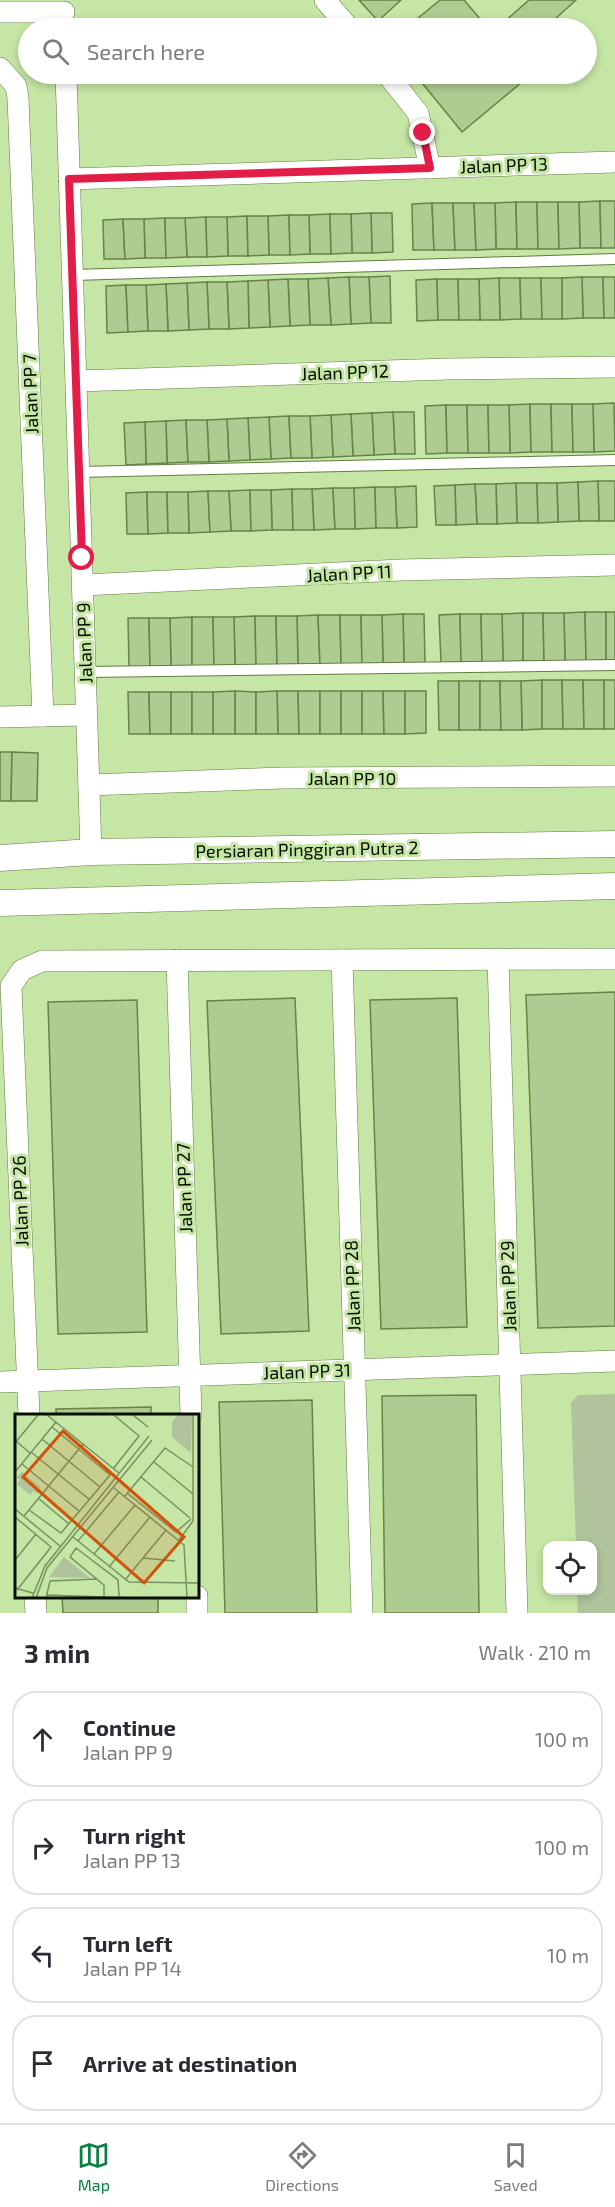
<!DOCTYPE html>
<meta charset="utf-8">
<style>
:root{--surface:#fff;--page:#f7f7f7;--text:#2b2b33;--muted:#7c7c81;--line:#e1e1e2;--accent:#0b8043}
body{margin:0;font-family:"Exo 2",sans-serif;background:var(--page);color:var(--text)}
.controls{position:absolute;right:18px;bottom:18px;display:grid;overflow:hidden;border-radius:12px;box-shadow:0 3px 9px #0003}
.controls button{width:54px;height:54px;display:grid;place-items:center;padding:0;border:0;border-bottom:2px solid var(--line);background:var(--surface);color:var(--text);font:30px sans-serif}
.stop{position:absolute;width:18px;height:18px;margin:-14px;border:4px solid #e11d48;border-radius:50%;background:#fff}
.stop.end{background:#e11d48;border-color:#fff;box-shadow:0 2px 6px #0008}
.list{margin:0;padding:0;list-style:none}
h2{display:flex;justify-content:space-between;align-items:center;height:78px;margin:0;padding:0 24px;font-size:26px}
h2 small{font-size:20px;font-weight:400;color:var(--muted)}
.list li{display:grid;grid-template-columns:39px 1fr auto;gap:18px;align-items:center;box-sizing:border-box;height:96px;margin:0 12px 12px;padding:0 12px;border:2px solid var(--line);border-radius:24px}
.list b{display:block;font-size:22px;white-space:nowrap}
.list p{margin:0;font-size:20px;white-space:nowrap;color:var(--muted)}
.list em{font-size:20px;font-style:normal;color:var(--muted)}
.icon{flex:none;width:33px;height:33px;fill:none;stroke:currentColor;stroke-width:2;stroke-linecap:round;stroke-linejoin:round}
.map{position:relative;flex:none;width:615px;height:1613px;overflow:hidden}
.search{position:absolute;background:var(--surface);box-shadow:0 3px 9px #0003;left:18px;right:18px;top:18px;height:66px;display:flex;align-items:center;gap:15px;box-sizing:border-box;padding:0 21px;border-radius:33px;color:var(--muted);font-size:22px}
.sheet{height:510px;background:var(--surface)}
nav{display:flex;justify-content:space-around;align-items:center;box-sizing:border-box;height:84px;border-top:2px solid var(--line);background:var(--surface);font-size:16px;color:var(--muted)}
nav a{display:grid;justify-items:center;gap:3px}
nav .on{color:var(--accent)}
.map>svg:first-child{display:block}
</style>
<div class="map">
<svg width="615" height="1613" viewBox="0 0 615 1613">
<rect width="100%" height="100%" fill="#c5e6a4"/>
<polygon fill="#b0c39c" points="615,1394 615,1613 578,1613 577,1591 592,1590 592,1546 576,1545 571,1403 578,1395"/>
<g fill="#aecb91" stroke="#678446" stroke-width="1.5">
<polygon points="359,0 401,0 378,21"/>
<polygon points="440,0 464,0 481,20 471,28 406,28"/>
<polygon points="529,0 576,0 555,19 560,26 557,28 507,28 503,23"/>
<polygon points="435,74 515,74 522,82 462,132 423,84"/>
<polygon points="600,201 601,248 580,248 579,202"/>
<polygon points="600,201 615,201 615,248 601,248"/>
<polygon points="516,202 517,249 496,249 495,203"/>
<polygon points="516,202 537,202 538,249 517,249"/>
<polygon points="537,202 558,202 559,249 538,249"/>
<polygon points="558,202 579,202 580,248 559,249"/>
<polygon points="432,203 434,250 413,250 412,204"/>
<polygon points="432,203 453,203 455,250 434,250"/>
<polygon points="453,203 474,203 476,250 455,250"/>
<polygon points="474,203 495,203 496,249 476,250"/>
<polygon points="371,213 392,213 393,252 372,253"/>
<polygon points="371,213 372,253 352,253 351,214"/>
<polygon points="330,214 331,254 310,254 309,215"/>
<polygon points="330,214 351,214 352,253 331,254"/>
<polygon points="289,215 290,255 269,255 268,216"/>
<polygon points="289,215 309,215 310,254 290,255"/>
<polygon points="247,216 248,256 228,256 227,217"/>
<polygon points="247,216 268,216 269,255 248,256"/>
<polygon points="206,217 207,257 187,257 185,218"/>
<polygon points="206,217 227,217 228,256 207,257"/>
<polygon points="165,218 166,258 145,258 144,219"/>
<polygon points="165,218 185,218 187,257 166,258"/>
<polygon points="123,219 125,259 104,259 103,220"/>
<polygon points="123,219 144,219 145,258 125,259"/>
<polygon points="390,276 391,323 371,323 369,277"/>
<polygon points="349,277 369,277 371,323 351,324"/>
<polygon points="349,277 351,324 331,325 328,278"/>
<polygon points="582,277 603,277 604,318 583,318"/>
<polygon points="582,277 583,318 562,319 562,278"/>
<polygon points="603,277 615,277 615,318 604,318"/>
<polygon points="328,278 331,325 310,325 308,279"/>
<polygon points="499,278 520,278 521,319 500,320"/>
<polygon points="499,278 500,320 480,320 479,279"/>
<polygon points="520,278 541,278 542,319 521,319"/>
<polygon points="541,278 562,278 562,319 542,319"/>
<polygon points="288,279 308,279 310,325 290,326"/>
<polygon points="288,279 290,326 270,327 268,280"/>
<polygon points="437,279 438,320 417,321 416,280"/>
<polygon points="437,279 458,279 459,320 438,320"/>
<polygon points="458,279 479,279 480,320 459,320"/>
<polygon points="268,280 270,327 249,328 248,281"/>
<polygon points="248,281 249,328 229,329 227,282"/>
<polygon points="207,282 227,282 229,329 209,329"/>
<polygon points="207,282 209,329 189,330 187,283"/>
<polygon points="187,283 189,330 168,331 166,284"/>
<polygon points="166,284 168,331 148,331 146,285"/>
<polygon points="126,285 128,332 107,333 106,286"/>
<polygon points="126,285 146,285 148,331 128,332"/>
<polygon points="614,403 615,451 594,452 593,404"/>
<polygon points="530,404 531,452 510,453 509,405"/>
<polygon points="530,404 551,404 552,452 531,452"/>
<polygon points="551,404 572,404 573,452 552,452"/>
<polygon points="572,404 593,404 594,452 573,452"/>
<polygon points="446,405 447,453 426,454 425,406"/>
<polygon points="446,405 467,405 468,453 447,453"/>
<polygon points="467,405 488,405 489,453 468,453"/>
<polygon points="488,405 509,405 510,453 489,453"/>
<polygon points="393,412 414,412 415,454 395,454"/>
<polygon points="393,412 395,454 374,455 372,413"/>
<polygon points="372,413 374,455 353,456 351,414"/>
<polygon points="351,414 353,456 333,457 331,415"/>
<polygon points="331,415 333,457 312,458 310,416"/>
<polygon points="289,416 291,458 271,459 269,417"/>
<polygon points="289,416 310,416 312,458 291,458"/>
<polygon points="269,417 271,459 250,460 248,418"/>
<polygon points="248,418 250,460 229,461 227,419"/>
<polygon points="227,419 229,461 209,462 207,420"/>
<polygon points="186,420 188,462 167,463 166,421"/>
<polygon points="186,420 207,420 209,462 188,462"/>
<polygon points="166,421 167,463 146,464 145,422"/>
<polygon points="145,422 146,464 126,465 124,423"/>
<polygon points="598,481 615,481 615,521 599,521"/>
<polygon points="598,481 599,521 579,521 578,482"/>
<polygon points="578,482 579,521 558,522 557,483"/>
<polygon points="516,483 537,483 538,523 517,523"/>
<polygon points="516,483 517,523 497,524 496,484"/>
<polygon points="537,483 557,483 558,522 538,523"/>
<polygon points="475,484 496,484 497,524 477,524"/>
<polygon points="475,484 477,524 456,525 455,485"/>
<polygon points="455,485 456,525 436,525 434,486"/>
<polygon points="416,486 417,527 397,528 395,487"/>
<polygon points="375,487 376,528 355,529 354,488"/>
<polygon points="375,487 395,487 397,528 376,528"/>
<polygon points="333,488 335,529 314,530 312,489"/>
<polygon points="333,488 354,488 355,529 335,529"/>
<polygon points="292,489 293,530 272,530 271,490"/>
<polygon points="292,489 312,489 314,530 293,530"/>
<polygon points="250,490 251,531 231,531 229,491"/>
<polygon points="250,490 271,490 272,530 251,531"/>
<polygon points="208,491 210,532 189,533 188,492"/>
<polygon points="208,491 229,491 231,531 210,532"/>
<polygon points="147,492 148,534 127,534 126,493"/>
<polygon points="147,492 167,492 168,533 148,534"/>
<polygon points="167,492 188,492 189,533 168,533"/>
<polygon points="585,612 586,661 565,661 564,613"/>
<polygon points="585,612 606,612 606,660 586,661"/>
<rect x="606" y="612" width="9" height="48"/>
<polygon points="523,613 523,661 503,662 502,614"/>
<polygon points="523,613 543,613 544,661 523,661"/>
<polygon points="543,613 564,613 565,661 544,661"/>
<polygon points="403,614 424,614 425,663 404,663"/>
<polygon points="403,614 404,663 383,664 382,615"/>
<polygon points="460,614 461,662 441,663 439,615"/>
<polygon points="460,614 481,614 482,662 461,662"/>
<polygon points="481,614 502,614 503,662 482,662"/>
<polygon points="318,615 320,665 298,665 297,616"/>
<polygon points="318,615 340,615 341,664 320,665"/>
<polygon points="340,615 361,615 362,664 341,664"/>
<polygon points="361,615 382,615 383,664 362,664"/>
<polygon points="255,616 256,665 235,666 234,617"/>
<polygon points="255,616 276,616 277,665 256,665"/>
<polygon points="276,616 297,616 298,665 277,665"/>
<polygon points="192,617 192,666 171,667 170,618"/>
<polygon points="192,617 213,617 214,666 192,666"/>
<polygon points="213,617 234,617 235,666 214,666"/>
<polygon points="128,618 149,618 150,667 129,667"/>
<polygon points="149,618 170,618 171,667 150,667"/>
<polygon points="542,680 542,729 522,730 521,681"/>
<polygon points="542,680 562,680 563,729 542,729"/>
<polygon points="562,680 583,680 584,729 563,729"/>
<polygon points="583,680 604,680 604,729 584,729"/>
<rect x="604" y="680" width="11" height="49"/>
<polygon points="438,681 459,681 459,730 439,730"/>
<rect x="459" y="681" width="21" height="49"/>
<polygon points="480,681 500,681 501,730 480,730"/>
<polygon points="500,681 521,681 522,730 501,730"/>
<polygon points="235,691 256,692 256,734 235,734"/>
<polygon points="235,691 235,734 213,734 213,692"/>
<polygon points="277,691 298,691 299,734 278,734"/>
<polygon points="277,691 278,734 256,734 256,692"/>
<polygon points="298,691 320,691 320,734 299,734"/>
<rect x="320" y="691" width="21" height="43"/>
<rect x="341" y="691" width="21" height="43"/>
<polygon points="362,691 383,691 384,734 362,734"/>
<polygon points="383,691 405,691 405,734 384,734"/>
<polygon points="405,691 426,691 426,733 405,734"/>
<polygon points="128,692 149,692 150,734 129,734"/>
<polygon points="149,692 171,692 171,734 150,734"/>
<rect x="171" y="692" width="21" height="42"/>
<rect x="192" y="692" width="21" height="42"/>
<polygon points="0,752 12,752 11,801 0,801"/>
<polygon points="12,752 38,753 37,801 11,801"/>
<polygon points="615,992 615,1326 538,1328 526,995"/>
<polygon points="295,998 309,1331 221,1334 207,1001"/>
<polygon points="457,998 467,1327 381,1329 370,1000"/>
<polygon points="137,1000 147,1332 58,1334 48,1002"/>
<polygon points="476,1395 479,1613 385,1613 382,1396"/>
<polygon points="312,1400 317,1613 225,1613 219,1402"/>
<polygon points="151,1407 151,1415 56,1415 56,1409"/>
<polygon points="62,1596 158,1596 158,1613 63,1613"/>
</g>
<g fill="none" stroke-linecap="round" stroke-linejoin="round">
<defs>
<g id="service">
<polyline points="73,275 615,259"/>
<polyline points="78,472 615,460"/>
<polyline points="86,672 615,665"/>
</g>
<g id="minor">
<polyline points="325,0 349,28"/>
<polyline points="0,12 64,12"/>
<polyline points="0,68 16,86 18,98 43,716"/>
<polyline points="66,74 91,852"/>
<polyline points="387,74 418,113 430,168"/>
<polyline points="69,179 615,162"/>
<polyline points="76,381 448,369 615,367"/>
<polyline points="83,585 401,570 615,565"/>
<polyline points="0,717 85,715"/>
<polyline points="89,785 283,778 615,776"/>
<polyline points="498,959 517,1613"/>
<polyline points="177,960 191,1415"/>
<polyline points="342,960 362,1613"/>
<polyline points="0,1382 615,1361"/>
<polyline points="29,1415 11,986 22,970 42,961 615,959"/>
<polyline points="35,1596 36,1613"/>
<polyline points="197,1596 197,1613"/>
</g>
<g id="tertiary">
<polyline points="0,858 91,852 615,844"/>
<polyline points="0,903 615,886"/>
</g>
</defs>
<use href="#service" stroke="#617d40" stroke-width="12"/>
<use href="#minor" stroke="#617d40" stroke-width="22"/>
<use href="#tertiary" stroke="#617d40" stroke-width="27"/>
<use href="#service" stroke="#fff" stroke-width="10"/>
<use href="#minor" stroke="#fff" stroke-width="21"/>
<use href="#tertiary" stroke="#fff" stroke-width="26"/>
</g>
<g fill="none" stroke-linecap="round" stroke-linejoin="round">
<polyline stroke="#e11d48" stroke-width="8" points="82,558 69,179 430,168 423,133"/>
</g>
<g text-anchor="middle" dominant-baseline="central" stroke-width="6" stroke-linejoin="round" paint-order="stroke">
<g font-size="18" fill="#060f00" stroke="#c5e6a4">
<text transform="translate(504 165) rotate(-2)">Jalan PP 13</text>
<text transform="translate(345 372) rotate(-2)">Jalan PP 12</text>
<text transform="translate(30 394) rotate(-92)">Jalan PP 7</text>
<text transform="translate(349 573) rotate(-3)">Jalan PP 11</text>
<text transform="translate(84 643) rotate(-92)">Jalan PP 9</text>
<text x="352" y="778">Jalan PP 10</text>
<text transform="translate(307 849) rotate(-1)">Persiaran Pinggiran Putra 2</text>
<text transform="translate(184 1188) rotate(-92)">Jalan PP 27</text>
<text transform="translate(20 1201) rotate(-92)">Jalan PP 26</text>
<text transform="translate(352 1286) rotate(-92)">Jalan PP 28</text>
<text transform="translate(508 1286) rotate(-92)">Jalan PP 29</text>
<text transform="translate(307 1371) rotate(-2)">Jalan PP 31</text>
</g>
</g>
<g transform="translate(15 1414)">
<rect width="184" height="184" fill="#c5e6a4"/>
<path d="M163,1H177L176,39L157,23V8ZM7,58L26,74L22,80L18,77L15,81L2,70L5,66L1,63ZM49,143L75,164L34,163Z" fill="#b0c39c"/>
<path fill="none" stroke="#799062" stroke-width="1.5" d="M32,1L104,59M118,1L133,13M27,25L85,73M1,27L15,39M0,29L23,1M16,38L75,86M139,48L178,80M7,50L64,97M98,55L124,22L99,1M0,58L41,8M126,63L175,104M99,74L169,131L172,184M112,79L161,118L176,105M110,82L150,34L178,53M23,84L54,110M0,95L45,132M14,96L46,119L95,61L37,13M9,102L68,30M0,103L36,133L2,176M58,123L114,168L184,169M164,126L178,107V1M63,127L104,78M79,140L120,91M128,144L160,147M0,146L21,120M94,153L135,103M110,166L151,116M0,174L18,179M31,181L120,184M89,182V171L55,143L61,134L103,166L104,182M17,184L30,152L134,22M21,184L32,154L137,26M31,184L35,167L82,165"/>
<path fill="#d1520b" fill-opacity="0.15" stroke="#d1520b" stroke-width="3" d="M48,17L169,123L129,169L8,63Z"/>
<rect width="184" height="184" fill="none" stroke="#060f00" stroke-width="3"/>
</g>
</svg>
<div class="controls">
<button><svg class="icon" aria-label="locate" viewBox="0 0 24 24"><circle cx="12" cy="12" r="6"/><path d="M12 2v4M12 18v4M2 12h4M18 12h4"/></svg></button>
</div>
<div class="stop" style="left:82px;top:558px"></div>
<div class="stop end" style="left:423px;top:133px"></div>
<div class="search"><svg class="icon" aria-label="search" viewBox="0 0 24 24"><circle cx="10" cy="10" r="6"/><path d="M15 15l6 6"/></svg>Search here</div>
</div>
<section class="sheet">
<h2>3 min<small>Walk · 210 m</small></h2>
<ul class="list">
<li><svg class="icon" aria-label="ahead" viewBox="0 0 24 24"><path d="M12 20V5M6 11l6-6 6 6"/></svg><div><b>Continue</b><p>Jalan PP 9</p></div><em>100 m</em></li>
<li><svg class="icon" aria-label="right" viewBox="0 0 24 24"><path d="M7 20v-9h11M14 6l5 5-5 5"/></svg><div><b>Turn right</b><p>Jalan PP 13</p></div><em>100 m</em></li>
<li><svg class="icon" aria-label="left" viewBox="0 0 24 24"><path d="M17 20v-9H6M10 6l-5 5 5 5"/></svg><div><b>Turn left</b><p>Jalan PP 14</p></div><em>10 m</em></li>
<li><svg class="icon" aria-label="arrive" viewBox="0 0 24 24"><path d="M6 21V4h12l-3 4 3 4H6"/></svg><div><b>Arrive at destination</b></div></li>
</ul>
</section>
<nav>
<a class="on"><svg class="icon" aria-label="map" viewBox="0 0 24 24"><path d="M3 6l6-2 6 2 6-2v14l-6 2-6-2-6 2zM9 4v14M15 6v14"/></svg>Map</a>
<a><svg class="icon" aria-label="directions" viewBox="0 0 24 24"><path d="M12 3l9 9-9 9-9-9zM9 14v-3h6M13 9l2 2-2 2"/></svg>Directions</a>
<a><svg class="icon" aria-label="saved" viewBox="0 0 24 24"><path d="M7 4h10v16l-5-4-5 4z"/></svg>Saved</a>
</nav>
